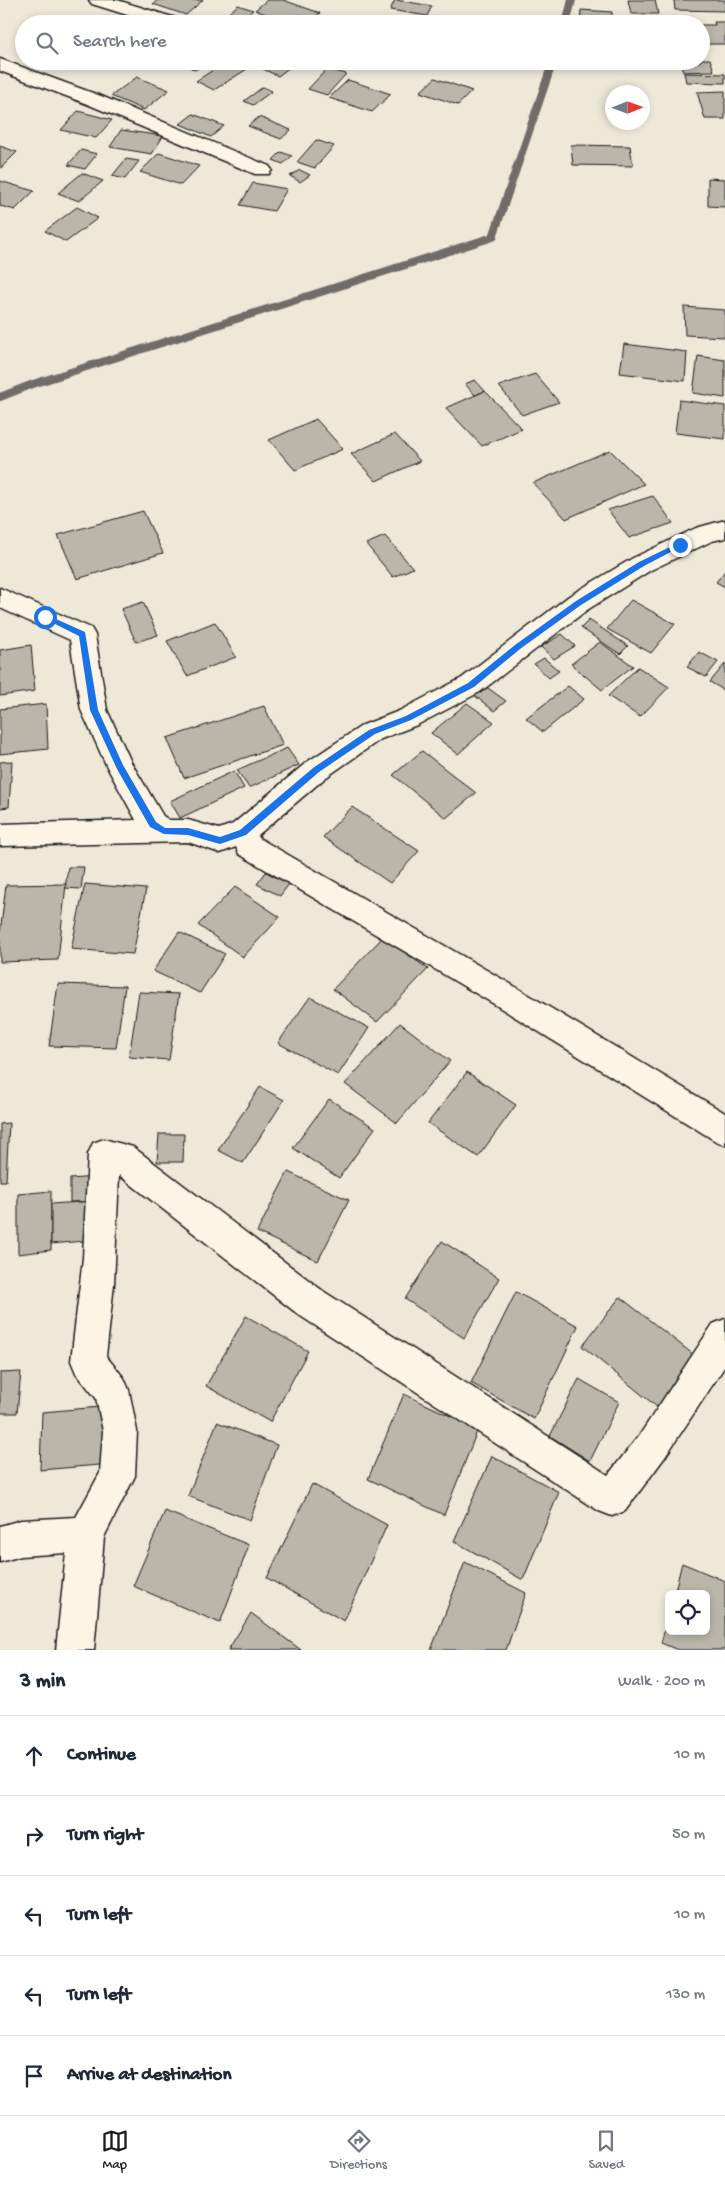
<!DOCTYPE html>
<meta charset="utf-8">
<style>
:root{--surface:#fff;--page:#f2f2f3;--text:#1f2937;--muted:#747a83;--line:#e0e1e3;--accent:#1c1c1c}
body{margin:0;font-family:"Gochi Hand",sans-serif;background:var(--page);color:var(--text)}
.controls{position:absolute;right:15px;bottom:15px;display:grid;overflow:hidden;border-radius:8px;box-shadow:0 2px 8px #0003}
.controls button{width:45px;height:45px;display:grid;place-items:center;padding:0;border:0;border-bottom:1px solid var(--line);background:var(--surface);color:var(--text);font:25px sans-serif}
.compass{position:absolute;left:605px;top:85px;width:45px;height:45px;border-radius:50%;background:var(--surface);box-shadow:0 2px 8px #0003;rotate:89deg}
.stop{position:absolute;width:15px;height:15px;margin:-11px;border:4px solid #1a73e8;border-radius:50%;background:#fff}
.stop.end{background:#1a73e8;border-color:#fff;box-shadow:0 1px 5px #0008}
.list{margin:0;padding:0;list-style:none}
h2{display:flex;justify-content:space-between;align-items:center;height:65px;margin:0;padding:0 20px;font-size:21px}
h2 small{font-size:16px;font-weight:400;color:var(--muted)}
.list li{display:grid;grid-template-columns:32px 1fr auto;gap:15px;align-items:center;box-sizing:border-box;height:80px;padding:0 20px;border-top:1px solid var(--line)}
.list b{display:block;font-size:19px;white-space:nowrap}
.list em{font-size:16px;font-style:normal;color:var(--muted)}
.icon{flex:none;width:28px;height:28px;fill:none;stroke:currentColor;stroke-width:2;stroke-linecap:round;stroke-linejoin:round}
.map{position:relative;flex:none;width:725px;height:1650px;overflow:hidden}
.search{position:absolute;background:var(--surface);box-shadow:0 2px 8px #0003;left:15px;right:15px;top:15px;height:55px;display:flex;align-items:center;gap:12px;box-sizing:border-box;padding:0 18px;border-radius:28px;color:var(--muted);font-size:19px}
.sheet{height:465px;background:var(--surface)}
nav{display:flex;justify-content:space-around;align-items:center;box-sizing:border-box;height:70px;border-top:1px solid var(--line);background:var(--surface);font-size:14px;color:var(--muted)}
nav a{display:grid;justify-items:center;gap:2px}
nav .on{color:var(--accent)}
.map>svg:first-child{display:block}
</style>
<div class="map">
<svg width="725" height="1650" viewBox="0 0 725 1650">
<rect width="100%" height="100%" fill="#eee8d9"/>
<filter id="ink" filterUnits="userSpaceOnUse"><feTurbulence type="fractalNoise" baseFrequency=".02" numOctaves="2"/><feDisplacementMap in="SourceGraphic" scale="10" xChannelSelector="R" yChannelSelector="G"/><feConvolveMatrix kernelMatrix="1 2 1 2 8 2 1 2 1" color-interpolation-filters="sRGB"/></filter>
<g filter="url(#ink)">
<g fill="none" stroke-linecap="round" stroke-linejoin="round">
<g stroke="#6f6c67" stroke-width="8">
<polyline points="566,24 572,0"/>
<polyline points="0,397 33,384 493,237 553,61"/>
</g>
</g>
<g fill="#bab6aa" stroke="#1c1c1c">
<polygon points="158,0 203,0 186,15 153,4"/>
<polygon points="267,0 283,0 320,13 307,24 293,24 255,10"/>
<polygon points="395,0 396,0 432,6 427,16 390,10"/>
<polygon points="628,0 655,0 658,14 631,14"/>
<polygon points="674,0 725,0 725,11 675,10"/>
<polygon points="238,5 253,10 237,24 217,23"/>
<polygon points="581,10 612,12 612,24 580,24"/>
<polygon points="265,16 282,24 253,24"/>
<polygon points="714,22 725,22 725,44 701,44 701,25 715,25"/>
<polygon points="701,59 710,59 714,71 683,72 680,61 701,61"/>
<polygon points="179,61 210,61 195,70"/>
<polygon points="227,61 247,69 214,90 196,81"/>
<polygon points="274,61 298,61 278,76 263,69"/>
<polygon points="327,69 346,74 327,95 308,89"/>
<polygon points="684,73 725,74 725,83 686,82"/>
<polygon points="137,77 169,90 144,110 111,96"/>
<polygon points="435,78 472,91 458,105 420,92"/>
<polygon points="348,80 391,94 372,112 329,98"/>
<polygon points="263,87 272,91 253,105 244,101"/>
<polygon points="725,91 725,119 705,119 697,92"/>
<polygon points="78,111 112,120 96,138 61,130"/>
<polygon points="193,114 224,126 211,137 180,124"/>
<polygon points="259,117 291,130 281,139 248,126"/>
<polygon points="121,130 163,136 152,154 110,147"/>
<polygon points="316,140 334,146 315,168 297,162"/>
<polygon points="571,145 630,146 633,166 573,165"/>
<polygon points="0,146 17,152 0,169"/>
<polygon points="81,150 97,154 85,169 68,165"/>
<polygon points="281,152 292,156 283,164 273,160"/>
<polygon points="159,153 199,166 181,185 140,172"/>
<polygon points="126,159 139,161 125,179 112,176"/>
<polygon points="300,170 310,175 300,182 290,176"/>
<polygon points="82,173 103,181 79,201 58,193"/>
<polygon points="708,178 725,179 725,207 708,206"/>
<polygon points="0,181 34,191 15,210 0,206"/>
<polygon points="253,183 287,189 274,211 240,205"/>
<polygon points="77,207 98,218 66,242 45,231"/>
<polygon points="684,307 725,310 725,337 685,335"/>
<polygon points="624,344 687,352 685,381 620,373"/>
<polygon points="698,356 725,360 725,398 693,393"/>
<polygon points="535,374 559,402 522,415 499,386"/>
<polygon points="475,380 485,391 475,395 465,384"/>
<polygon points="485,391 522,429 482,446 446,408"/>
<polygon points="679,400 725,406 725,439 675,433"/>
<polygon points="316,419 343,449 295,470 269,440"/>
<polygon points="395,434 420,461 376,481 351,454"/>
<polygon points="610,450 644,484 566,519 533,483"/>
<polygon points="653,496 673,523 629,538 608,510"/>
<polygon points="143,511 163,553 77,579 58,535"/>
<polygon points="385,536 413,568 393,577 366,544"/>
<polygon points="725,571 725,587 716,582"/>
<polygon points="631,600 675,624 651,653 607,629"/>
<polygon points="143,602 158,635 136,642 121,609"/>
<polygon points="589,620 628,646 620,654 581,628"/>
<polygon points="215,622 236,657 187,676 167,641"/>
<polygon points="562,634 575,646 554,659 541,647"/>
<polygon points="600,642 633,666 602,690 571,664"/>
<polygon points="31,645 35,691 0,696 0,650"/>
<polygon points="699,652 718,662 706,677 687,667"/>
<polygon points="544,658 559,671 549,678 534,664"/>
<polygon points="725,664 725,691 710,682"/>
<polygon points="638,667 669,687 640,717 608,696"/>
<polygon points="485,686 506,701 494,711 474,695"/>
<polygon points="568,686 584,699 543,732 526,718"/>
<polygon points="467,703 494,722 458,754 431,733"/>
<polygon points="46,704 48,749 0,754 0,709"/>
<polygon points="264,706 283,745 184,778 167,738"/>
<polygon points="287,748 299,765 249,788 237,770"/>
<polygon points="422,751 476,793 446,818 393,775"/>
<polygon points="12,761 9,807 0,808 0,762"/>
<polygon points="234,771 244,788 180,818 170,801"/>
<polygon points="352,807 419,851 390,883 323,837"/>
<polygon points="68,867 84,867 81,889 65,888"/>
<polygon points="266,872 289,884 280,896 257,884"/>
<polygon points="66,884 58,960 0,962 0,934 6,885"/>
<polygon points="85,884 146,889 133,954 71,949"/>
<polygon points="235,887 280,917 243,957 198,925"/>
<polygon points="179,932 225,954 200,993 153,971"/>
<polygon points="383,937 428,969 377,1022 333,989"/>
<polygon points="58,984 125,986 116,1048 49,1046"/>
<polygon points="139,992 179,994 169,1060 129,1057"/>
<polygon points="310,997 369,1028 338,1075 278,1043"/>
<polygon points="400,1023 450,1061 397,1123 345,1084"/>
<polygon points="467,1072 516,1105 478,1157 428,1123"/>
<polygon points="260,1087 284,1100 243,1163 218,1150"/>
<polygon points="329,1099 375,1128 339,1178 293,1148"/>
<polygon points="9,1123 6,1181 0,1181 0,1124"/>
<polygon points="159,1134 184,1134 183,1162 157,1162"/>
<polygon points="288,1172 349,1200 318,1261 257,1232"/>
<polygon points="95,1177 95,1201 70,1202 70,1179"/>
<polygon points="51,1191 51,1250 18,1254 18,1194"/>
<polygon points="95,1201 95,1240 51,1244 51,1204"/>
<polygon points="442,1241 499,1278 464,1338 405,1299"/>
<polygon points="516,1292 578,1326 534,1419 471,1383"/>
<polygon points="620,1297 694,1355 657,1407 582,1346"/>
<polygon points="246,1316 308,1351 270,1422 206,1386"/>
<polygon points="21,1372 17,1413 0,1413 0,1373"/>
<polygon points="579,1379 619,1402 590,1461 550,1436"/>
<polygon points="404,1394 478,1429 444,1515 368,1479"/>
<polygon points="112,1406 111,1464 40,1470 42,1412"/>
<polygon points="217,1422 277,1445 250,1520 188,1496"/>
<polygon points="492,1456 559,1492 523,1580 454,1541"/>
<polygon points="312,1484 387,1525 344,1621 267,1578"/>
<polygon points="165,1511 249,1545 220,1623 133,1586"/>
<polygon points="465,1562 526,1593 506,1650 431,1650"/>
<polygon points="682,1563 725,1581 725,1650 678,1650 661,1643 669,1614 669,1631 706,1631 706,1594 674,1594"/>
<polygon points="251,1613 301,1650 228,1650"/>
</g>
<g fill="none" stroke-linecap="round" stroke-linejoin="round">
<defs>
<g id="minor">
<polygon points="89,0 117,0 182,20 185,24 156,24 92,4"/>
<polygon points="0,59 101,96 269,166 272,170 269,174 255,174 87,104 0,71"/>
<polygon points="725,520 725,538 712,541 651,570 587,610 480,692 417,725 381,739 325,778 258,835 259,838 514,986 725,1113 725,1145 714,1140 494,1004 239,854 236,847 220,853 188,842 0,846 0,824 136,820 107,767 81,710 70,640 0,608 0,588 91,628 95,635 107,710 131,762 163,816 169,820 188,820 219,829 233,824 307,762 363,725 399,711 462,678 569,596 633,558 696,528"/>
<polygon points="104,1139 133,1147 323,1291 608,1475 641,1433 713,1324 725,1319 725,1366 665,1457 625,1511 612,1516 599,1511 299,1315 119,1175 114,1284 106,1356 124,1378 129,1390 137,1431 135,1476 104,1537 94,1650 56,1650 66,1553 21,1556 0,1562 0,1526 21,1520 76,1517 100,1473 103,1431 96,1398 76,1373 71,1361 83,1258 88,1154 93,1143"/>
</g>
</defs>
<use href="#minor" stroke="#1c1c1c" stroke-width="3"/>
<use href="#minor" fill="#fcf5e5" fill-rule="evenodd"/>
</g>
</g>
<polygon fill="#1a73e8" points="678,543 684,545 644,566 581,605 520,649 474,687 411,720 375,734 319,772 246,835 220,844 188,835 164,834 150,827 117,769 90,710 79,636 41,617 47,615 85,632 98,710 123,765 156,822 165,828 188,828 220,837 240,830 313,768 369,730 406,716 468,683 515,645 576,601 639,562"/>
</svg>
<div class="controls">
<button><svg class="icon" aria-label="locate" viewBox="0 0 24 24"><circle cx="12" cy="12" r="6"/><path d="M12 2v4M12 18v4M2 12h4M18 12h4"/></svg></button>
</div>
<svg class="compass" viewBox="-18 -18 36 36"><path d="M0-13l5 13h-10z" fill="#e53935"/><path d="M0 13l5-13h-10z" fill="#747a83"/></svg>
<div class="stop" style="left:45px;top:617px"></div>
<div class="stop end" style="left:680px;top:545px"></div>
<div class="search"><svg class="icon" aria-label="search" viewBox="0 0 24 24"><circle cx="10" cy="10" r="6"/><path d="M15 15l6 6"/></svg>Search here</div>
</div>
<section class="sheet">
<h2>3 min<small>Walk · 200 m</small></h2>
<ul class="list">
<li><svg class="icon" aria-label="ahead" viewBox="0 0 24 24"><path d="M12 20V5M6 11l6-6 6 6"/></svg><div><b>Continue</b></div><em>10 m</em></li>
<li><svg class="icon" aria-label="right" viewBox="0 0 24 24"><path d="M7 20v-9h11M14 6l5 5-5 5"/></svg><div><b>Turn right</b></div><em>50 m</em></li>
<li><svg class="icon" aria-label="left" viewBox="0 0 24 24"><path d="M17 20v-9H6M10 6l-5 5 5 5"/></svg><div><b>Turn left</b></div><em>10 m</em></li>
<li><svg class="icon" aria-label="left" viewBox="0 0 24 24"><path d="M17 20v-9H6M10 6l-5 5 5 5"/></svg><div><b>Turn left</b></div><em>130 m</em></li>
<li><svg class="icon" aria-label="arrive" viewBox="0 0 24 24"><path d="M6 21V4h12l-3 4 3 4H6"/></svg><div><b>Arrive at destination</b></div></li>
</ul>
</section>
<nav>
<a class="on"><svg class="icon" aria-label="map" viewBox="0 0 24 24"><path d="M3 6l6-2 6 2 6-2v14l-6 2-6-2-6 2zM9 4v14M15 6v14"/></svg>Map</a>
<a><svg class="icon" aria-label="directions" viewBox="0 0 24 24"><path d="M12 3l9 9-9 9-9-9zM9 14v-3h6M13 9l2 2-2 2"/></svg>Directions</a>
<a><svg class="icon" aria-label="saved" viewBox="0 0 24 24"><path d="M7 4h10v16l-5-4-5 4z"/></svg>Saved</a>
</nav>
